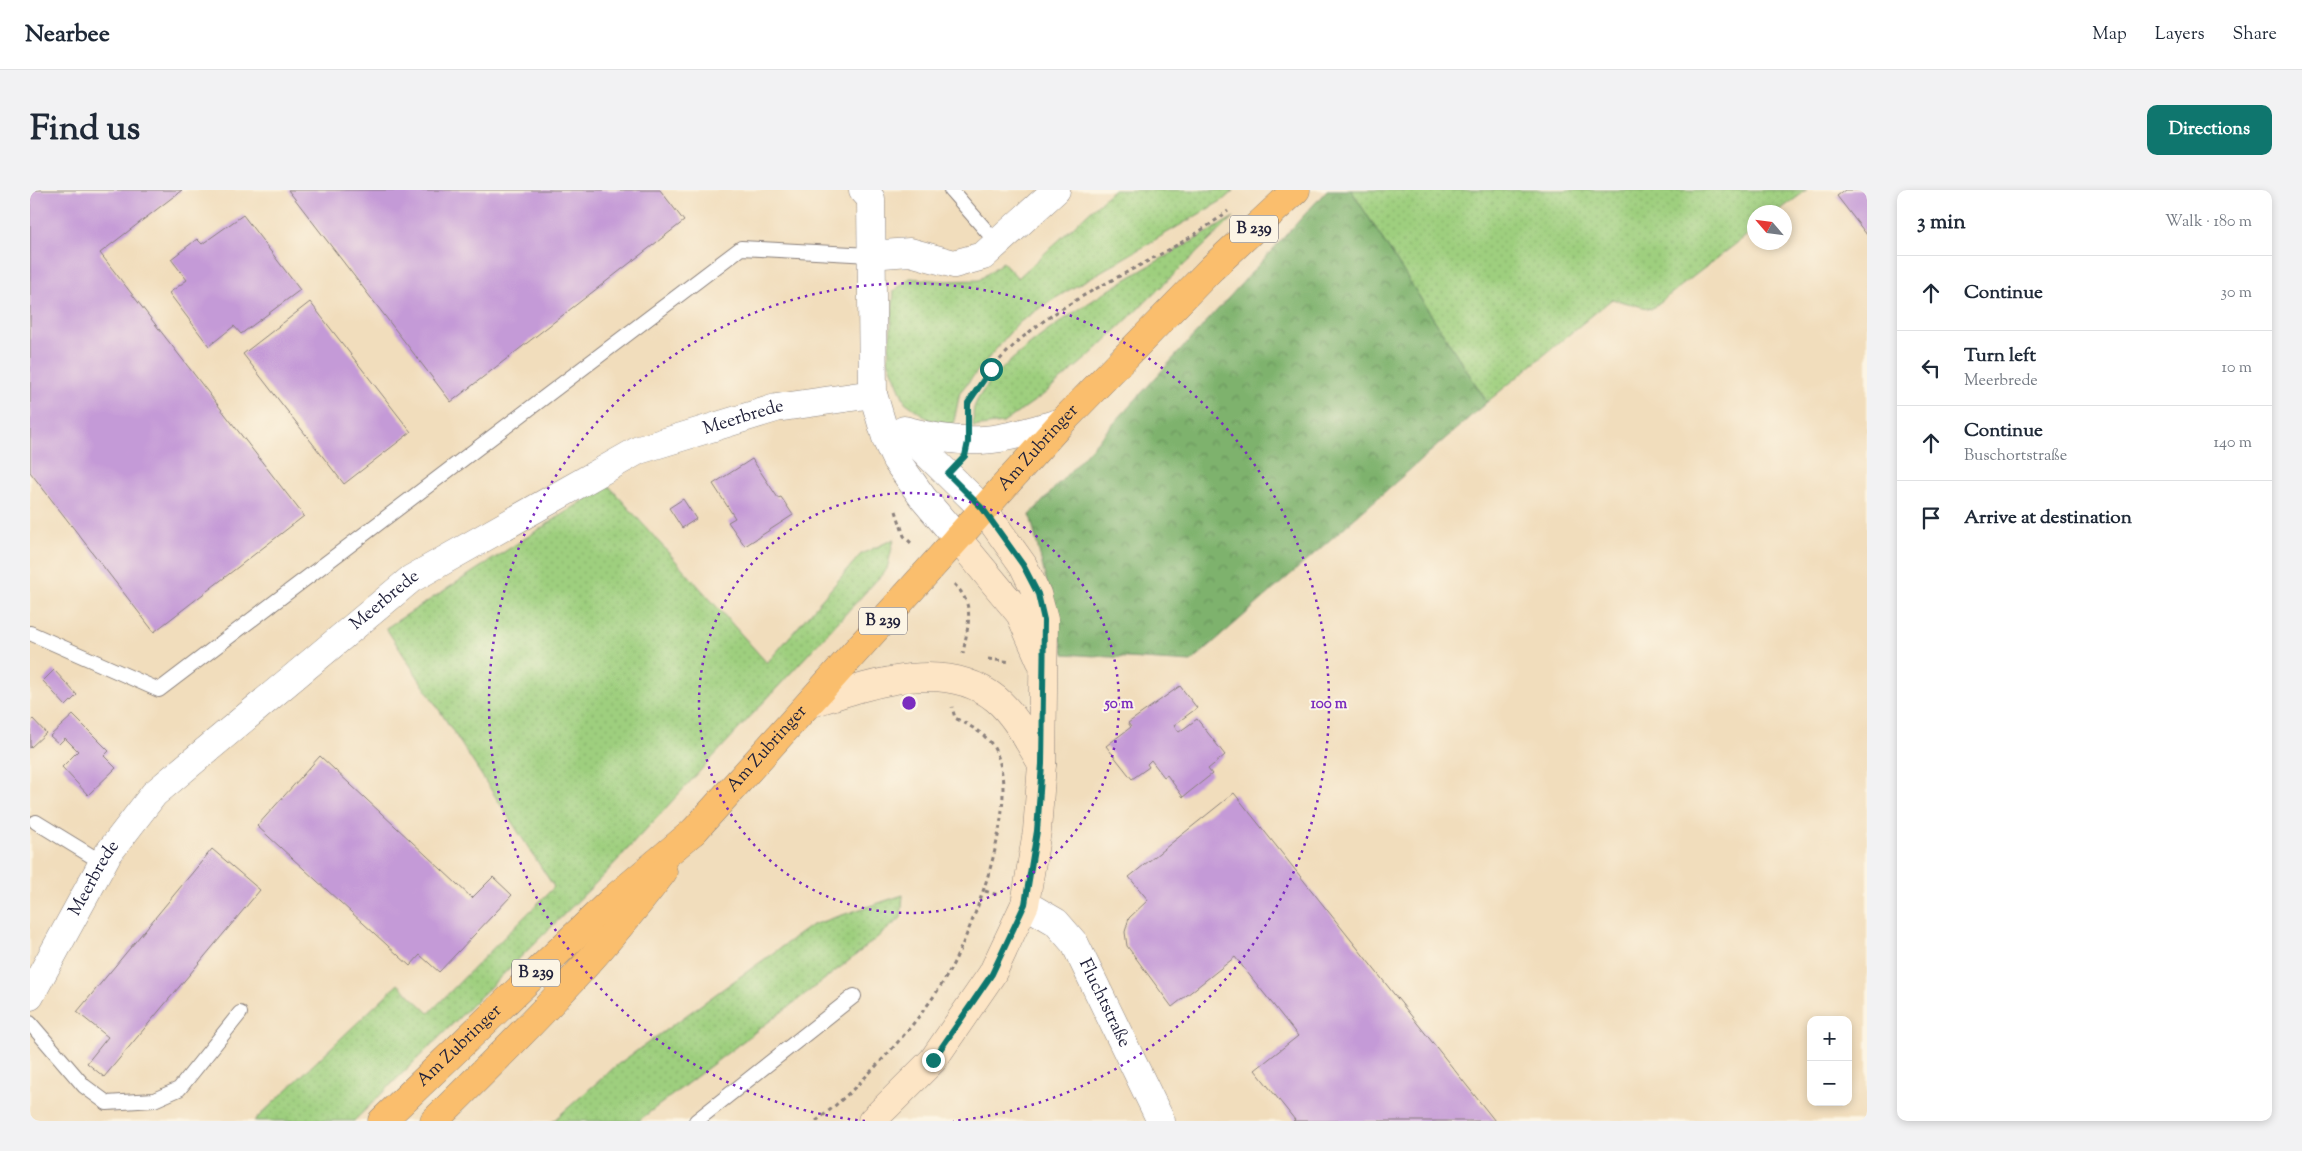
<!DOCTYPE html>
<meta charset="utf-8">
<style>
:root{--surface:#fff;--page:#f2f2f3;--text:#1f2937;--muted:#747a83;--line:#e0e1e3;--accent:#0f766e}
body{margin:0;font-family:"Sorts Mill Goudy",serif;background:var(--page);color:var(--text)}
.controls{position:absolute;right:15px;bottom:15px;display:grid;overflow:hidden;border-radius:10px;box-shadow:0 2px 8px #0003}
.controls button{width:45px;height:45px;display:grid;place-items:center;padding:0;border:0;border-bottom:1px solid var(--line);background:var(--surface);color:var(--text);font:25px sans-serif}
.compass{position:absolute;left:1717px;top:15px;width:45px;height:45px;border-radius:50%;background:var(--surface);box-shadow:0 2px 8px #0003;rotate:298deg}
.stop{position:absolute;width:15px;height:15px;margin:-11px;border:4px solid #0f766e;border-radius:50%;background:#fff}
.stop.end{background:#0f766e;border-color:#fff;box-shadow:0 1px 5px #0008}
.list{margin:0;padding:0;list-style:none}
h2{display:flex;justify-content:space-between;align-items:center;height:65px;margin:0;padding:0 20px;font-size:21px}
h2 small{font-size:16px;font-weight:400;color:var(--muted)}
.list li{display:grid;grid-template-columns:32px 1fr auto;gap:15px;align-items:center;box-sizing:border-box;height:75px;padding:0 20px;border-top:1px solid var(--line)}
.list b{display:block;font-size:19px;white-space:nowrap}
.list p{margin:0;font-size:16px;white-space:nowrap;color:var(--muted)}
.list em{font-size:16px;font-style:normal;color:var(--muted)}
.icon{flex:none;width:28px;height:28px;fill:none;stroke:currentColor;stroke-width:2;stroke-linecap:round;stroke-linejoin:round}
.map{position:relative;flex:none;width:1837px;height:931px;overflow:hidden;border-radius:10px}
header{display:flex;align-items:center;gap:30px;box-sizing:border-box;height:70px;padding:0 25px;background:var(--surface);border-bottom:1px solid var(--line)}
header strong{font-size:24px}
nav{display:flex;gap:28px;margin-inline-start:auto;font-size:18px}
.intro{display:flex;align-items:center;justify-content:space-between;box-sizing:border-box;height:120px;padding:0 30px}
h1{margin:0;font-size:35px}
.button{padding:12px 22px;border-radius:10px;background:var(--accent);color:#fff;font-size:18px;font-weight:700}
main{display:flex;gap:30px;padding:0 30px}
aside{flex:1;background:var(--surface);border-radius:10px;box-shadow:0 2px 8px #0003}
.map>svg:first-child{display:block}
</style>
<header>
<strong>Nearbee</strong>
<nav><a>Map</a><a>Layers</a><a>Share</a></nav>
</header>
<div class="intro"><h1>Find us</h1><a class="button">Directions</a></div>
<main>
<div class="map">
<svg width="1837" height="931" viewBox="0 0 1837 931">
<defs>
<pattern id="grass-dots" width="8" height="8" patternUnits="userSpaceOnUse" patternTransform="scale(1.25)"><rect width="8" height="8" fill="#9ecf7e"/><path d="M2 2h.1M6 6h.1" fill="none" stroke="#88b16e" stroke-width="1.8" stroke-linecap="round"/></pattern>
<pattern id="forest-crowns" width="20" height="18" patternUnits="userSpaceOnUse" patternTransform="scale(1.25)"><rect width="20" height="18" fill="#7eb26d"/><path d="M2 6a3 3 0 1 1 6 0M12 15a3 3 0 1 1 6 0" fill="none" stroke="#67905b"/></pattern>
</defs>
<rect width="100%" height="100%" fill="#fcf5e5"/>
<filter id="ink" filterUnits="userSpaceOnUse"><feTurbulence type="fractalNoise" baseFrequency=".02" numOctaves="2"/><feDisplacementMap in="SourceGraphic" scale="10" xChannelSelector="R" yChannelSelector="G"/><feConvolveMatrix kernelMatrix="1 2 1 2 8 2 1 2 1" color-interpolation-filters="sRGB"/></filter>
<filter id="wash" filterUnits="userSpaceOnUse"><feTurbulence type="fractalNoise" baseFrequency=".0096" numOctaves="4" result="noise"/><feDisplacementMap in="SourceGraphic" scale="20" xChannelSelector="R" yChannelSelector="G"/><feGaussianBlur stdDeviation="1.12" result="paint"/><feColorMatrix in="noise" values="0 0 0 0 0 0 0 0 0 0 0 0 0 0 0 0 0 1.4 0 .05"/><feComposite in="paint" operator="in"/></filter>
<g filter="url(#wash)">
<rect width="100%" height="100%" fill="#f1ddbc"/>
<g fill="url(#grass-dots)" stroke="#60785c">
<polygon points="1083,0 1204,0 1193,10 1017,113 987,134 930,202 923,236 898,229 875,212 858,170 864,101 880,88 914,91 949,90 973,72 988,88"/>
<polygon points="1321,0 1777,0 1747,22 1724,22 1724,40 1621,119 1582,109 1457,212"/>
<path d="M1204,27L1059,166L1013,205L973,233L943,237C944,231 942,221 945,215C972,152 1142,64 1204,27Z"/>
<polygon points="578,295 737,473 831,364 864,349 857,379 570,689 324,931 224,931 368,794 399,823 524,697 356,438"/>
<polygon points="873,705 871,728 816,773 608,931 523,931 587,875 782,735"/>
</g>
<polygon fill="url(#forest-crowns)" stroke="#506a54" points="1297,0 1321,0 1457,212 1161,472 1034,464 1000,325"/>
<g id="blocks">
<g fill="#c49ad7">
<polygon points="0,0 152,0 70,63 274,326 124,442 0,282"/>
<polygon points="258,0 630,0 654,31 421,212"/>
<polygon points="1815,0 1837,0 1837,45 1807,6"/>
<polygon points="213,25 270,100 211,144 204,136 179,156 139,103 157,90 141,69 167,49 172,54"/>
<polygon points="280,112 381,242 314,294 213,164"/>
<polygon points="722,269 748,308 751,307 763,325 715,356 698,332 705,328 683,294"/>
<polygon points="653,309 666,329 652,338 639,318"/>
<polygon points="24,480 47,505 36,516 13,491"/>
<polygon points="1150,496 1167,518 1144,535 1149,542 1167,529 1195,565 1178,579 1182,584 1153,607 1137,585 1134,587 1121,570 1117,574 1119,577 1102,589 1076,556 1101,537 1098,533"/>
<polygon points="43,525 79,561 74,566 86,578 58,605 32,577 48,561 35,548 29,554 20,546"/>
<polygon points="3,529 16,543 0,558 0,532"/>
<polygon points="290,566 442,708 463,687 482,705 409,782 390,765 380,776 227,636"/>
<polygon points="1204,603 1465,931 1263,931 1265,930 1225,880 1268,846 1205,767 1142,817 1097,756 1095,742 1099,728 1118,710 1099,687"/>
<polygon points="182,659 230,700 74,887 57,873 78,847 47,822"/>
</g>
</g>
</g>
<g filter="url(#ink)">
<use href="#blocks" fill-opacity="0" stroke="#8a807c" stroke-width="1"/>
<g fill="none" stroke-linecap="round" stroke-linejoin="round">
<defs>
<g id="lane">
<polyline points="921,0 967,53"/>
<polyline points="0,443 129,500 711,58 840,65"/>
<polyline points="6,632 73,673"/>
<polyline points="0,833 54,896 77,913 124,910 149,899 210,823"/>
<polyline points="666,931 824,806"/>
</g>
<g id="street">
<polyline points="833,0 841,9 843,204 857,251 866,270 893,308 927,348"/>
<polyline points="840,65 880,62 924,74 953,66 1026,0"/>
<path d="M874,240C941,258 967,251 1032,232"/>
<polyline points="874,241 953,319"/>
<path id="s1" d="M995,714L1026,732L1045,754L1131,931"/>
<path id="s2" d="M0,806L77,665L124,604L381,389L609,260L746,218L843,204"/>
</g>
<g id="secondary">
<polyline points="927,348 990,424 1010,470"/>
<path d="M779,514C835,496 914,466 966,509C986,526 998,551 1012,574"/>
<polyline points="842,931 903,870 962,784 995,714 1007,641 1012,574 1014,430 1007,404 993,375 953,319"/>
</g>
<g id="primary">
<path id="s3" d="M664,641L1032,232L1182,78L1266,0"/>
</g>
<g id="highway">
<path id="s4" d="M352,931L582,710L664,641"/>
<path d="M404,931C484,852 565,772 633,682"/>
</g>
</defs>
<use href="#lane" stroke="#8a807c" stroke-width="16"/>
<use href="#street" stroke="#8a807c" stroke-width="29"/>
<use href="#secondary" stroke="#8a807c" stroke-width="29"/>
<use href="#primary" stroke="#8a807c" stroke-width="29"/>
<use href="#highway" stroke="#8a807c" stroke-width="29"/>
<g stroke="#8a807c" stroke-width="3" stroke-dasharray="4 4" stroke-linecap="butt">
<path d="M938,224C938,210 945,202 953,191C1012,106 1120,83 1198,21"/>
<polyline points="866,321 874,346 883,355"/>
<path d="M924,394C947,416 937,436 933,464"/>
<polyline points="958,469 981,472"/>
<polyline points="955,701 968,705"/>
<path d="M786,931C828,900 894,828 919,782C945,733 993,610 964,558C956,544 939,535 925,528L922,517"/>
</g>
<use href="#lane" stroke="#fff" stroke-width="14"/>
<use href="#street" stroke="#fff" stroke-width="28"/>
<use href="#secondary" stroke="#fde5c5" stroke-width="28"/>
<use href="#primary" stroke="#fabe6d" stroke-width="28"/>
<use href="#highway" stroke="#fabe6d" stroke-width="28"/>
</g>
</g>
<g fill="none" stroke-linecap="round" stroke-linejoin="round" filter="url(#ink)">
<polyline stroke="#0f766e" stroke-width="6" points="903,870 962,784 995,714 1007,641 1012,574 1014,430 1008,404 993,375 953,319 918,284 935,266 938,252 938,213 961,179"/>
</g>
<g fill="none" stroke="#7b2cbf" stroke-width="2.5" stroke-dasharray="2.5 5">
<circle cx="879" cy="513" r="210"/>
<path d="M835 931A420 420 0 1 1 923 931"/>
</g>
<g text-anchor="middle" dominant-baseline="central" stroke-width="4" stroke-linejoin="round" paint-order="stroke">
<g fill="#fcf5e5" stroke="#63616e" stroke-width="1">
<rect x="1200" y="25.5" width="48" height="27" rx="4"/>
<rect x="829" y="417.5" width="48" height="27" rx="4"/>
<rect x="482" y="769.5" width="48" height="27" rx="4"/>
</g>
<g font-size="16" font-weight="bold" fill="#22223b">
<text x="1224" y="39">B 239</text>
<text x="853" y="431">B 239</text>
<text x="506" y="783">B 239</text>
</g>
<g font-size="18" fill="#22223b" stroke="#fcf5e5">
<text stroke="none"><textPath href="#s2" startOffset="944">Meerbrede</textPath></text>
<text stroke="none"><textPath href="#s3" startOffset="515">Am Zubringer</textPath></text>
<text stroke="none"><textPath href="#s2" startOffset="539">Meerbrede</textPath></text>
<text stroke="none"><textPath href="#s3" startOffset="110">Am Zubringer</textPath></text>
<text stroke="none"><textPath href="#s2" startOffset="134">Meerbrede</textPath></text>
<text stroke="none"><textPath href="#s1" startOffset="131">Fluchtstraße</textPath></text>
<text stroke="none"><textPath href="#s4" startOffset="108">Am Zubringer</textPath></text>
</g>
</g>
<circle cx="879" cy="513" r="8" fill="#7b2cbf" stroke="#fcf5e5" stroke-width="2.5"/>
<g font-size="15" text-anchor="middle" font-weight="bold" fill="#7b2cbf" stroke="#fcf5e5" stroke-width="4" stroke-linejoin="round" paint-order="stroke">
<text x="1089" y="518">50 m</text>
<text x="1299" y="518">100 m</text>
</g>
</svg>
<div class="controls">
<button>+</button>
<button>−</button>
</div>
<svg class="compass" viewBox="-18 -18 36 36"><path d="M0-13l5 13h-10z" fill="#e53935"/><path d="M0 13l5-13h-10z" fill="#747a83"/></svg>
<div class="stop" style="left:961px;top:179px"></div>
<div class="stop end" style="left:903px;top:870px"></div>
</div>
<aside>
<h2>3 min<small>Walk · 180 m</small></h2>
<ul class="list">
<li><svg class="icon" aria-label="ahead" viewBox="0 0 24 24"><path d="M12 20V5M6 11l6-6 6 6"/></svg><div><b>Continue</b></div><em>30 m</em></li>
<li><svg class="icon" aria-label="left" viewBox="0 0 24 24"><path d="M17 20v-9H6M10 6l-5 5 5 5"/></svg><div><b>Turn left</b><p>Meerbrede</p></div><em>10 m</em></li>
<li><svg class="icon" aria-label="ahead" viewBox="0 0 24 24"><path d="M12 20V5M6 11l6-6 6 6"/></svg><div><b>Continue</b><p>Buschortstraße</p></div><em>140 m</em></li>
<li><svg class="icon" aria-label="arrive" viewBox="0 0 24 24"><path d="M6 21V4h12l-3 4 3 4H6"/></svg><div><b>Arrive at destination</b></div></li>
</ul>
</aside>
</main>
